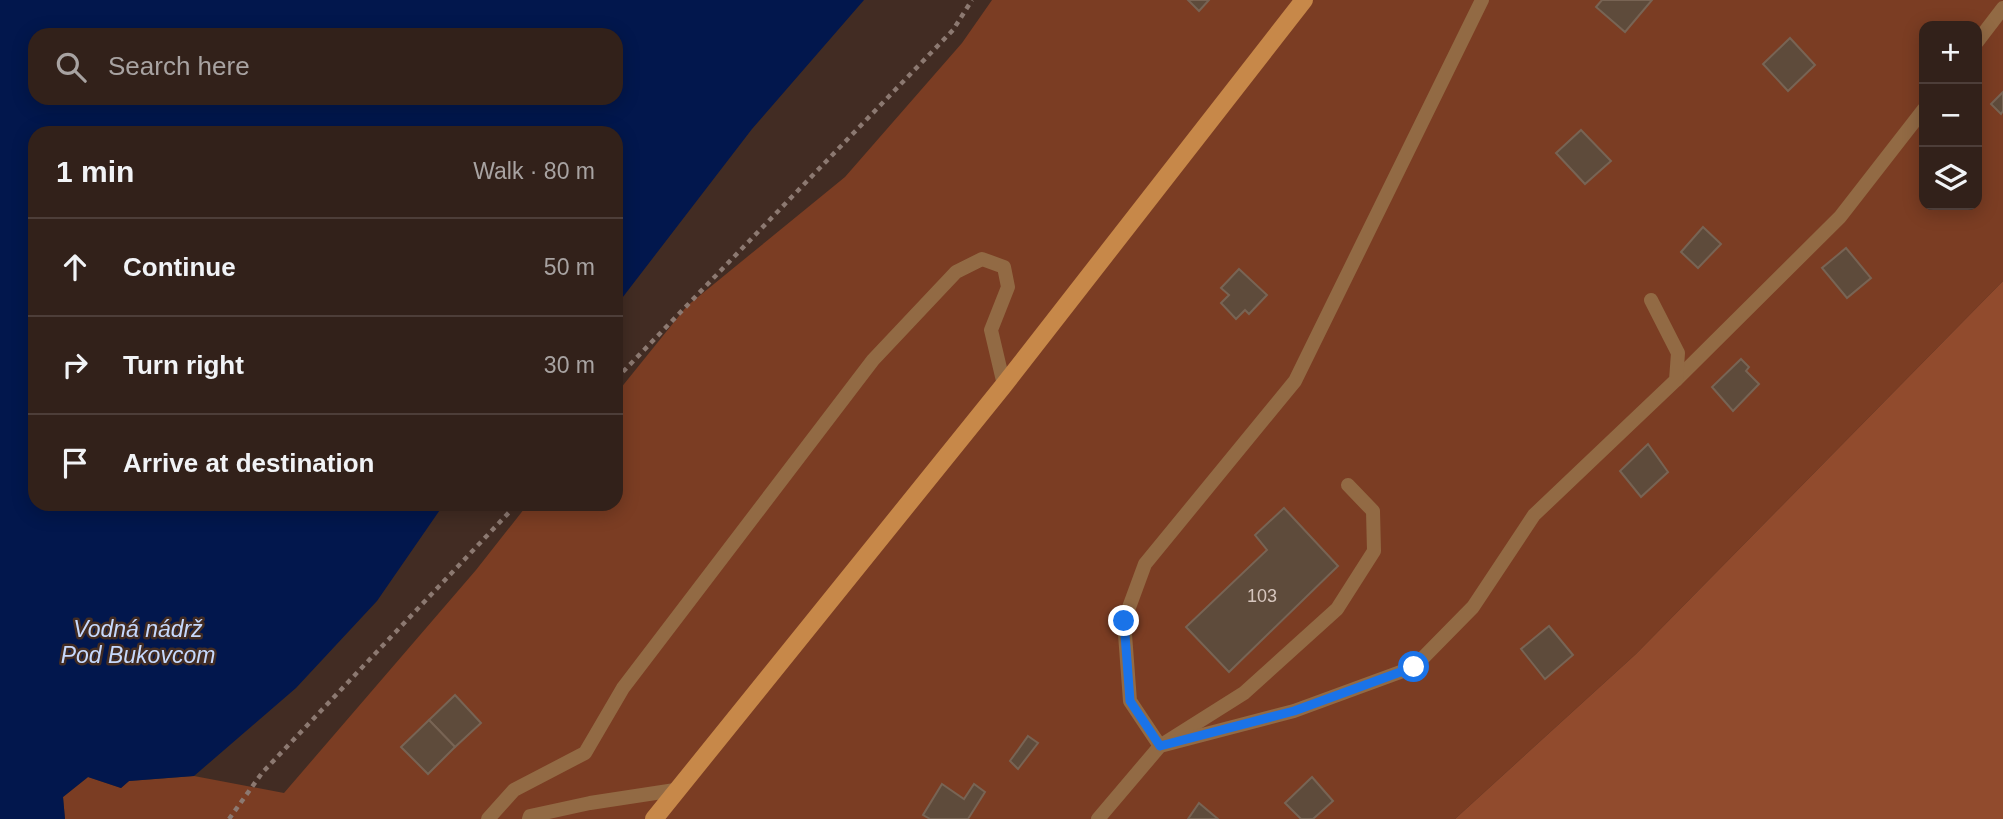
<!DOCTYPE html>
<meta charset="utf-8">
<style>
:root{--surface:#32211a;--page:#3a2923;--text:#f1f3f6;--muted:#a8a3a2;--line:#4d3e39}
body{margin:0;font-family:Helvetica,sans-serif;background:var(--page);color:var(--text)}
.controls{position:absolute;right:21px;top:21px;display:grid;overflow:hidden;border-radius:14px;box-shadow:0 4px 18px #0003}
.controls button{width:63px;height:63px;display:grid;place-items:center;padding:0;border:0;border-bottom:2px solid var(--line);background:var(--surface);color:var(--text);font:35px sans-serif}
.stop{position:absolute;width:21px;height:21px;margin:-16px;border:5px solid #1a73e8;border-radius:50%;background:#fff}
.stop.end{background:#1a73e8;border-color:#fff;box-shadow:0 2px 7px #0008}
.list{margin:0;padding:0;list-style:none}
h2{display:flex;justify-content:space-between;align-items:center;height:91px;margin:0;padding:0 28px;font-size:30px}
h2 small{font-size:23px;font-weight:400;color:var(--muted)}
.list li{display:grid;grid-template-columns:46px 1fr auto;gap:21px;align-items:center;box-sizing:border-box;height:98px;padding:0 28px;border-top:2px solid var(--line)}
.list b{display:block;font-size:26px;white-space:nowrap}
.list em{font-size:23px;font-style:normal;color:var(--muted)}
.icon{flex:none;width:38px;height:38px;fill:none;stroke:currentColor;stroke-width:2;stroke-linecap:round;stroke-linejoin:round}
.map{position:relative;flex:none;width:2003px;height:819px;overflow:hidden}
.search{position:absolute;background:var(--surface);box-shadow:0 4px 18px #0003;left:28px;top:28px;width:595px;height:77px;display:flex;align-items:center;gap:18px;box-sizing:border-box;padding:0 24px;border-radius:21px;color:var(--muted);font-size:26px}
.panel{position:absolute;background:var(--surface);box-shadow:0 4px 18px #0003;left:28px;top:126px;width:595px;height:385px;border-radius:21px}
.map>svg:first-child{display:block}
</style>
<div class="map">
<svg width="2003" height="819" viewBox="0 0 2003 819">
<rect width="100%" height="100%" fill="#422c23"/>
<path fill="#7b3d23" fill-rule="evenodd" d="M992,0H2003V281L1636,654L1455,819H65L63,797L88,777L121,788L129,781L194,776L284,793L476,570L528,504H616V394L687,306L845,177L962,43ZM1924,26H1977V205H1924Z"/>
<polygon fill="#914b2d" points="2003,281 2003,819 1455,819 1636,654"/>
<path fill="#02174d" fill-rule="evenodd" d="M0,0H864L752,129L616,306V133H35V504H444L377,601L296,688L194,776L129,781L121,788L88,777L63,797L65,819H0ZM35,35H616V98H35Z"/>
<g fill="#5e4b3b" stroke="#786454" stroke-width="2">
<polygon points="1188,0 1209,0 1199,11"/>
<polygon points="1602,0 1652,0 1625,32 1596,7"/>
<polygon points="1790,38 1815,65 1788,91 1763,64"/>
<polygon points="2003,92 2003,111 2001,114 1991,104"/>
<polygon points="1581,130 1611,161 1585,184 1556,153"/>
<polygon points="1703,227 1721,244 1698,268 1681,252"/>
<polygon points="1846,248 1871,278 1847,298 1822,268"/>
<polygon points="1239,269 1267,295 1249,314 1245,310 1236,319 1221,303 1229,295 1221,288"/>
<polygon points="1741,359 1749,367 1746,371 1759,384 1733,411 1712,387"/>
<polygon points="1648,444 1668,472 1641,497 1620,471"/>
<polygon points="1284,508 1338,566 1229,672 1186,627 1267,550 1255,535"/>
<polygon points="1549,626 1573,655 1545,679 1521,649"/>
<polygon points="455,695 481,723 455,747 429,720"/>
<polygon points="429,720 455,747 428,774 401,747"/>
<polygon points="1028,736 1038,743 1018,769 1010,761"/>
<polygon points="1312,777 1333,801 1313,819 1301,819 1285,803"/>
<polygon points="942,784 964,799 974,784 985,792 968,819 930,819 923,815"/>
<polygon points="1199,803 1218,819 1188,819"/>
</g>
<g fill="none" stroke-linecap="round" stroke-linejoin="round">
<g stroke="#8c7971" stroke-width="4.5" stroke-dasharray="5 5" stroke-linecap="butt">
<polyline points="616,379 953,30 972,0"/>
<polyline points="229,819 262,773 517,504"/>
</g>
<g stroke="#926a44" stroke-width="14">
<polyline points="1977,42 2003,8"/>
<polyline points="1676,380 1840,217 1924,109"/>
<polyline points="1348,485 1373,511 1374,551 1337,609 1244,693 1160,746 1130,701 1124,621 1145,564 1295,381 1482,0"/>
<polyline points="488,819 514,790 585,753 623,688 873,360 956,272 982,259 1004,267 1008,287 991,330 1004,385"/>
<polyline points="529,819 530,816 590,803 675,790"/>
<polyline points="1098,819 1160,746 1294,711 1414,667 1473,607 1534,515 1676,380 1678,353 1651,300"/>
</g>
<polyline stroke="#c78849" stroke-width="18" points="654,819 1004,385 1304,0"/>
</g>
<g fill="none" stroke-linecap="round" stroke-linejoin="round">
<polyline stroke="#1a73e8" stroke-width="9" points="1124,621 1130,701 1160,746 1294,711 1414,667"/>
</g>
<g text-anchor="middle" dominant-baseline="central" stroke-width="5" stroke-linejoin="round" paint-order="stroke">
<g font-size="18" fill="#d6c6be">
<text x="1262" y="596">103</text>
</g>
<g font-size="23" font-style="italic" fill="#c6d9fd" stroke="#422c23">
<text x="138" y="629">Vodná nádrž<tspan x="138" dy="26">Pod Bukovcom</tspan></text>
</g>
</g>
</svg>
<div class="controls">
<button>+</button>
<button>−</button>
<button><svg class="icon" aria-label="layers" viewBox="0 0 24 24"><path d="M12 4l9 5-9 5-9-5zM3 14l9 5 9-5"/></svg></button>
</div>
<div class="stop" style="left:1414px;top:667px"></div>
<div class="stop end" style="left:1124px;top:621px"></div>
<div class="search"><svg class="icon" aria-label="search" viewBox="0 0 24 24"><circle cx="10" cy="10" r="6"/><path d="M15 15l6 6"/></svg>Search here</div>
<section class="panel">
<h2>1 min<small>Walk · 80 m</small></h2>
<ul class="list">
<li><svg class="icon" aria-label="ahead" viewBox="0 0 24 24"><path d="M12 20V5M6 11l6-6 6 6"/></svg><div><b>Continue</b></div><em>50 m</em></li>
<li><svg class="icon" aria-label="right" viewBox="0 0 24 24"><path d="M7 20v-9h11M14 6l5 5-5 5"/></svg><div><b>Turn right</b></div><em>30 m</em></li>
<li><svg class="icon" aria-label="arrive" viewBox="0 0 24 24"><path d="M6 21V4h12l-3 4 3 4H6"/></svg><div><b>Arrive at destination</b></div></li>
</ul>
</section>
</div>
